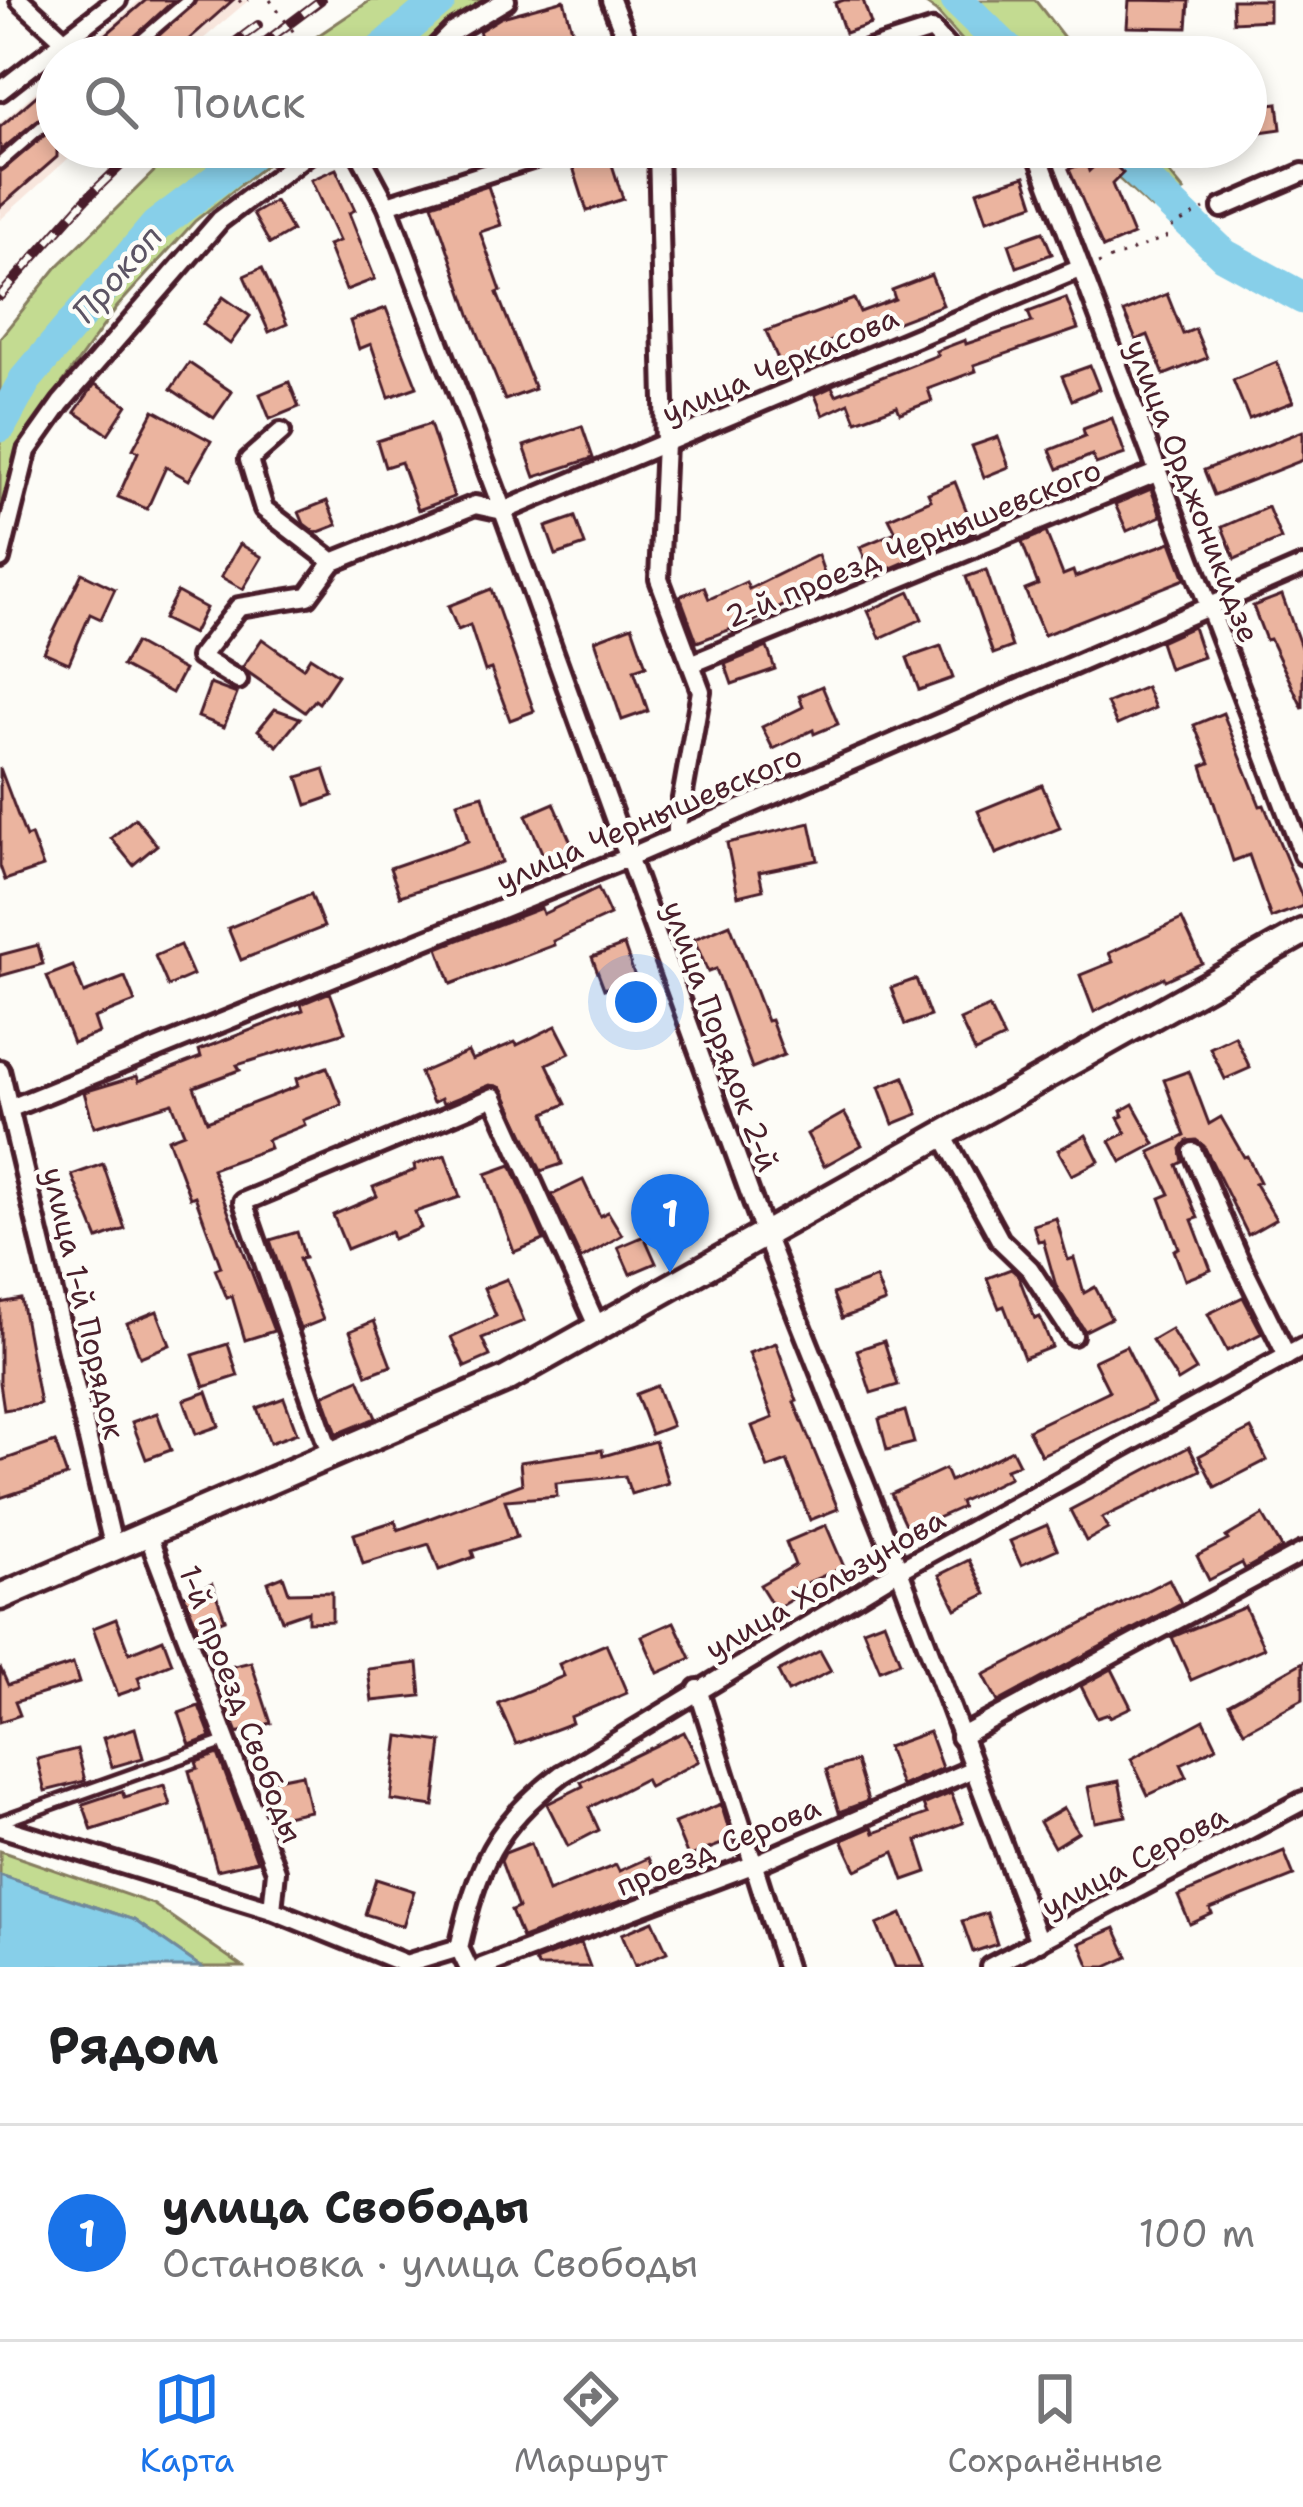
<!DOCTYPE html>
<html lang="ru">
<meta charset="utf-8">
<style>
:root{--surface:#fff;--page:#f6f6f6;--text:#202124;--muted:#757577;--line:#e0e0e0;--accent:#1a73e8}
body{margin:0;font-family:"Shantell Sans",sans-serif;background:var(--page);color:var(--text)}
.you{position:absolute;left:636px;top:1002px;width:42px;height:42px;margin:-30px;border:9px solid #fff;border-radius:50%;background:#1a73e8;box-shadow:0 0 0 18px #1a73e833}
.badge{display:grid;place-items:center;width:78px;height:78px;border-radius:50%;background:var(--accent);color:#fff;font-size:39px;font-weight:700}
.pin{position:absolute;translate:-50% -99px;filter:drop-shadow(0 3px 6px #0008)}
.pin::after{content:'';position:absolute;top:63px;width:42px;height:36px;background:inherit;clip-path:polygon(0 0,100% 0,50% 100%)}
.list{margin:0;padding:0;list-style:none}
h2{display:flex;justify-content:space-between;align-items:center;height:156px;margin:0;padding:0 48px;font-size:51px}
h2 small{font-size:39px;font-weight:400;color:var(--muted)}
.list li{display:grid;grid-template-columns:78px 1fr auto;gap:36px;align-items:center;box-sizing:border-box;height:216px;padding:0 48px;border-top:3px solid var(--line)}
.list b{display:block;font-size:45px;white-space:nowrap}
.list p{margin:0;font-size:39px;white-space:nowrap;color:var(--muted)}
.list em{font-size:39px;font-style:normal;color:var(--muted)}
.icon{flex:none;width:66px;height:66px;fill:none;stroke:currentColor;stroke-width:2;stroke-linecap:round;stroke-linejoin:round}
.map{position:relative;flex:none;width:1303px;height:1967px;overflow:hidden}
.search{position:absolute;background:var(--surface);box-shadow:0 6px 18px #0003;left:36px;right:36px;top:36px;height:132px;display:flex;align-items:center;gap:30px;box-sizing:border-box;padding:0 42px;border-radius:66px;color:var(--muted);font-size:45px}
.sheet{height:372px;background:var(--surface)}
nav{display:flex;justify-content:space-around;align-items:center;box-sizing:border-box;height:168px;border-top:3px solid var(--line);background:var(--surface);font-size:33px;color:var(--muted)}
nav a{display:grid;justify-items:center;gap:6px}
nav .on{color:var(--accent)}
.map>svg:first-child{display:block}
</style>
<div class="map">
<svg width="1303" height="1967" viewBox="0 0 1303 1967">
<rect width="100%" height="100%" fill="#fdfcf7"/>
<filter id="ink" filterUnits="userSpaceOnUse"><feTurbulence type="fractalNoise" baseFrequency=".00833" numOctaves="2"/><feDisplacementMap in="SourceGraphic" scale="24" xChannelSelector="R" yChannelSelector="G"/><feConvolveMatrix kernelMatrix="1 2 1 2 8 2 1 2 1" color-interpolation-filters="sRGB"/></filter>
<g filter="url(#ink)">
<g fill="#f8e6dd">
<polygon points="140,0 249,0 182,57 75,57"/>
<polygon points="57,73 57,147 81,147 0,220 0,123"/>
</g>
<g fill="#c3db91" stroke="#867d5e" stroke-width="3">
<polygon points="371,0 488,0 416,57 286,57"/>
<polygon points="920,0 1035,0 1079,57 977,57 936,11"/>
<polygon points="179,147 288,147 195,221 117,307 51,399 0,506 0,338 56,268"/>
<polygon points="1084,147 1148,147 1184,191 1152,209"/>
<polygon points="0,1851 153,1904 243,1967 201,1967 134,1920 0,1875"/>
</g>
<polygon fill="#87cfe9" stroke="#6f899d" stroke-width="3" points="0,1875 134,1920 201,1967 0,1967"/>
<g fill="none" stroke-linecap="round" stroke-linejoin="round">
<g stroke="#87cfe9" stroke-width="33">
<polyline points="957,0 1015,57"/>
<polyline points="373,57 440,0"/>
<polyline points="1111,147 1224,255 1303,298"/>
<polyline points="0,426 25,380 156,226 260,147"/>
</g>
</g>
<g fill="#ebb49f" stroke="#4a1f2b" stroke-width="3">
<polygon points="146,0 174,0 113,57 80,57"/>
<polygon points="197,0 233,0 169,57 136,57"/>
<polygon points="564,0 573,33 535,43 533,36 486,51 479,31 502,17"/>
<polygon points="844,0 863,0 871,24 845,33 835,3"/>
<polygon points="1129,0 1189,1 1187,28 1127,27"/>
<polygon points="1232,0 1269,0 1269,20 1233,22"/>
<polygon points="57,78 57,104 0,151 0,127"/>
<polygon points="1278,103 1281,129 1246,134 1246,107"/>
<polygon points="57,125 57,157 0,207 0,172"/>
<polygon points="607,149 623,199 587,211 571,161"/>
<polygon points="1105,156 1123,173 1112,184 1133,235 1103,248 1069,169 1086,162 1089,171"/>
<polygon points="336,169 355,210 349,213 375,279 346,290 328,245 339,241 311,180"/>
<polygon points="1025,176 1034,204 987,220 977,191"/>
<polygon points="488,186 501,225 480,232 501,291 497,293 535,389 505,400 470,314 432,204"/>
<polygon points="275,201 292,231 270,244 253,214"/>
<polygon points="1043,232 1052,254 1017,267 1009,244"/>
<polygon points="262,268 287,324 269,332 244,276"/>
<polygon points="931,275 943,305 872,332 870,325 822,345 826,353 783,371 766,331 854,299 860,312 895,299 892,290"/>
<polygon points="1167,294 1183,334 1195,329 1207,358 1164,375 1148,335 1136,340 1124,312"/>
<polygon points="223,297 250,316 230,344 203,324"/>
<polygon points="1066,298 1078,329 974,365 976,371 928,389 932,401 900,413 897,406 856,421 849,403 823,415 815,395 832,387 836,395 938,355 936,351 965,340 966,344 1032,322 1028,312"/>
<polygon points="386,308 417,387 389,397 371,344 359,349 350,321"/>
<polygon points="1277,362 1293,402 1249,419 1233,380"/>
<polygon points="189,363 232,392 214,418 171,389"/>
<polygon points="1090,366 1099,389 1072,400 1062,376"/>
<polygon points="289,382 299,407 270,419 260,394"/>
<polygon points="95,384 127,405 108,434 75,412"/>
<polygon points="154,410 211,441 189,480 166,467 147,509 118,497 138,452 133,449"/>
<polygon points="1112,418 1125,454 1096,464 1092,455 1058,469 1050,450 1085,436 1083,429"/>
<polygon points="430,424 454,497 418,510 401,462 385,467 377,441"/>
<polygon points="582,426 593,458 535,477 524,446"/>
<polygon points="1303,431 1303,460 1214,495 1204,470"/>
<polygon points="998,437 1009,467 984,477 972,446"/>
<polygon points="955,482 975,532 873,576 860,547 896,532 889,518 931,500 928,493"/>
<polygon points="1151,489 1161,516 1127,531 1115,504"/>
<polygon points="327,501 337,525 316,533 304,524 299,512"/>
<polygon points="1268,507 1281,539 1235,559 1222,527"/>
<polygon points="575,517 585,545 556,555 546,527"/>
<polygon points="1046,532 1063,575 1073,571 1075,577 1171,542 1185,579 1044,635 1025,590 1038,585 1022,542"/>
<polygon points="240,544 262,557 243,589 221,577"/>
<polygon points="818,555 831,593 791,609 789,603 733,632 731,629 697,642 680,596 704,587 709,599 746,582 749,589"/>
<polygon points="986,570 1012,647 993,654 966,577"/>
<polygon points="82,573 115,589 101,619 90,614 69,663 44,652"/>
<polygon points="491,589 534,711 510,720 491,669 485,671 470,625 458,630 448,606"/>
<polygon points="177,592 206,608 193,634 163,619"/>
<polygon points="910,592 922,619 880,638 868,611"/>
<polygon points="1282,595 1303,653 1303,709 1270,639 1266,640 1253,606"/>
<polygon points="632,626 646,666 634,670 648,711 622,720 595,640"/>
<polygon points="1193,627 1203,657 1169,669 1160,642"/>
<polygon points="262,639 303,668 310,657 338,675 319,703 315,700 305,712 242,668"/>
<polygon points="135,643 184,670 172,693 122,666"/>
<polygon points="941,646 953,678 919,690 907,658"/>
<polygon points="767,647 775,669 732,684 725,664"/>
<polygon points="210,684 237,694 224,727 198,717"/>
<polygon points="822,686 838,724 814,734 813,730 773,749 762,727 803,707 799,696"/>
<polygon points="1146,687 1155,708 1117,725 1107,703"/>
<polygon points="275,709 300,718 277,746 258,730"/>
<polygon points="1223,713 1260,806 1264,805 1303,899 1303,906 1271,918 1249,855 1233,861 1202,766 1210,763 1194,725"/>
<polygon points="0,768 26,837 31,835 43,867 5,880 0,866"/>
<polygon points="324,769 333,796 307,805 298,777"/>
<polygon points="1042,785 1060,828 996,854 978,811"/>
<polygon points="483,795 502,862 400,896 390,868 468,841 457,802"/>
<polygon points="554,803 575,852 547,864 526,815"/>
<polygon points="135,818 157,845 133,865 111,838"/>
<polygon points="810,823 818,860 759,872 763,890 738,896 727,843"/>
<polygon points="598,888 610,915 553,941 554,945 451,984 438,948 541,908 543,914"/>
<polygon points="311,894 324,927 241,960 228,928"/>
<polygon points="1182,919 1202,963 1165,980 1164,977 1094,1012 1080,975 1113,962 1109,953"/>
<polygon points="730,924 767,1021 771,1020 784,1055 752,1068 716,969 708,972 694,939"/>
<polygon points="38,945 43,964 0,976 0,955"/>
<polygon points="180,945 193,975 168,986 155,956"/>
<polygon points="624,945 635,977 604,989 592,957"/>
<polygon points="73,966 84,993 125,977 135,1002 94,1018 99,1033 73,1043 47,976"/>
<polygon points="916,979 930,1016 905,1025 891,988"/>
<polygon points="330,992 345,1032 237,1065 240,1070 194,1087 207,1121 298,1086 296,1079 327,1067 342,1105 303,1120 305,1125 267,1140 270,1148 212,1169 274,1331 245,1340 232,1296 227,1298 215,1269 221,1267 195,1196 190,1198 168,1139 184,1133 172,1103 94,1127 84,1092 137,1076 139,1081 201,1057 199,1050 303,1010 301,1004"/>
<polygon points="989,1007 1004,1038 975,1052 960,1020"/>
<polygon points="556,1026 570,1053 547,1064 566,1104 545,1113 562,1164 541,1171 502,1088 490,1085 443,1104 441,1099 433,1103 420,1073 468,1052 472,1060 515,1042 517,1045"/>
<polygon points="1235,1036 1250,1068 1225,1079 1210,1048"/>
<polygon points="1189,1071 1209,1124 1221,1117 1244,1157 1247,1156 1260,1182 1255,1184 1276,1219 1248,1235 1204,1146 1196,1140 1187,1141 1181,1149 1183,1162 1177,1165 1198,1218 1192,1220 1211,1270 1185,1280 1174,1250 1179,1248 1160,1198 1170,1194 1150,1152 1185,1136 1164,1080"/>
<polygon points="904,1077 918,1114 893,1124 879,1087"/>
<polygon points="1133,1104 1155,1144 1121,1162 1110,1141 1126,1133 1118,1118 1123,1116 1121,1111"/>
<polygon points="844,1113 862,1145 824,1166 807,1134"/>
<polygon points="1086,1135 1099,1161 1072,1175 1058,1150"/>
<polygon points="445,1155 460,1197 415,1212 421,1228 393,1239 391,1231 347,1249 333,1215 377,1196 373,1187 415,1170 414,1165"/>
<polygon points="103,1164 125,1229 98,1239 72,1175"/>
<polygon points="511,1165 544,1240 514,1252 486,1174"/>
<polygon points="583,1180 600,1216 608,1212 622,1235 581,1259 552,1195"/>
<polygon points="1056,1218 1068,1260 1074,1258 1084,1293 1095,1287 1111,1318 1085,1331 1056,1286 1043,1240 1038,1241 1033,1225"/>
<polygon points="297,1232 305,1258 299,1259 323,1320 300,1329 270,1240"/>
<polygon points="644,1236 656,1263 630,1274 618,1247"/>
<polygon points="1011,1269 1018,1275 1035,1319 1040,1317 1052,1347 1024,1358 1004,1306 999,1308 987,1278"/>
<polygon points="876,1278 885,1302 842,1318 833,1294"/>
<polygon points="507,1279 524,1321 482,1338 490,1356 465,1367 451,1337 496,1316 484,1288"/>
<polygon points="1243,1297 1262,1333 1227,1351 1208,1314"/>
<polygon points="21,1299 40,1404 4,1410 0,1383 0,1303"/>
<polygon points="157,1311 170,1345 140,1357 127,1323"/>
<polygon points="374,1321 391,1366 367,1375 350,1331"/>
<polygon points="1171,1329 1196,1370 1178,1381 1152,1340"/>
<polygon points="884,1341 898,1385 871,1393 857,1350"/>
<polygon points="776,1343 797,1401 794,1402 838,1509 810,1520 787,1461 768,1468 752,1426 773,1418 749,1353"/>
<polygon points="228,1344 238,1376 204,1387 193,1355"/>
<polygon points="1126,1346 1154,1403 1041,1455 1028,1430 1109,1391 1094,1361"/>
<polygon points="359,1379 376,1418 337,1434 323,1395"/>
<polygon points="657,1386 672,1426 651,1434 636,1394"/>
<polygon points="207,1392 219,1426 196,1434 184,1400"/>
<polygon points="284,1398 297,1433 270,1443 257,1408"/>
<polygon points="905,1411 914,1443 887,1450 879,1419"/>
<polygon points="157,1413 171,1450 146,1459 132,1422"/>
<polygon points="1251,1429 1267,1460 1215,1487 1199,1456"/>
<polygon points="655,1441 668,1483 631,1494 625,1476 556,1483 557,1496 505,1500 517,1537 472,1551 474,1557 439,1570 429,1544 363,1564 354,1534 395,1521 398,1530 522,1484 520,1462 602,1450 603,1456"/>
<polygon points="55,1442 67,1476 0,1498 0,1461"/>
<polygon points="1189,1447 1201,1470 1102,1518 1108,1529 1086,1541 1070,1510"/>
<polygon points="1012,1450 1019,1464 1006,1469 1010,1477 960,1502 962,1507 908,1531 891,1494 945,1469 950,1481"/>
<polygon points="1263,1515 1282,1548 1245,1569 1242,1563 1209,1580 1197,1556 1228,1540 1226,1537"/>
<polygon points="826,1525 844,1567 795,1588 799,1595 775,1609 760,1585 795,1565 786,1542"/>
<polygon points="1047,1525 1057,1549 1021,1565 1010,1541"/>
<polygon points="969,1560 986,1594 956,1609 939,1575"/>
<polygon points="283,1576 289,1593 332,1592 332,1621 308,1622 308,1611 282,1620 268,1582"/>
<polygon points="1169,1579 1181,1603 998,1702 984,1675"/>
<polygon points="212,1584 225,1619 198,1629 184,1595"/>
<polygon points="1245,1607 1264,1648 1191,1680 1172,1637"/>
<polygon points="116,1619 129,1653 163,1639 172,1663 138,1677 141,1687 118,1695 93,1628"/>
<polygon points="884,1621 900,1662 880,1670 863,1629"/>
<polygon points="674,1622 691,1658 658,1673 642,1636"/>
<polygon points="606,1644 627,1693 570,1717 572,1723 516,1744 498,1703 564,1676 559,1664"/>
<polygon points="820,1651 831,1671 788,1692 778,1672"/>
<polygon points="251,1662 271,1723 237,1733 226,1705 234,1703 225,1668"/>
<polygon points="1303,1662 1303,1699 1244,1731 1229,1704"/>
<polygon points="418,1663 421,1696 372,1701 368,1669"/>
<polygon points="73,1664 79,1683 15,1702 20,1715 0,1722 0,1667 8,1685"/>
<polygon points="1112,1669 1131,1707 1110,1717 1109,1714 1097,1718 1081,1686"/>
<polygon points="199,1706 211,1737 190,1745 179,1713"/>
<polygon points="1204,1720 1217,1747 1181,1764 1187,1777 1148,1795 1131,1759"/>
<polygon points="135,1728 143,1758 112,1767 103,1738"/>
<polygon points="684,1732 699,1761 649,1787 645,1779 589,1808 599,1830 568,1846 547,1804 583,1786 581,1782"/>
<polygon points="929,1732 942,1768 901,1786 887,1747"/>
<polygon points="399,1736 442,1742 434,1806 391,1800"/>
<polygon points="77,1749 85,1781 45,1791 37,1759"/>
<polygon points="218,1754 257,1861 217,1870 189,1771 198,1768 196,1762"/>
<polygon points="856,1761 868,1801 839,1812 826,1770"/>
<polygon points="302,1774 310,1811 274,1818 267,1781"/>
<polygon points="1119,1781 1126,1816 1095,1822 1088,1787"/>
<polygon points="164,1785 170,1805 92,1830 83,1804 122,1791 124,1797"/>
<polygon points="951,1793 963,1823 917,1841 927,1872 904,1880 894,1852 856,1870 842,1840 872,1827 874,1833 927,1814 923,1805"/>
<polygon points="721,1804 732,1840 688,1857 674,1823"/>
<polygon points="1064,1808 1078,1832 1054,1847 1040,1822"/>
<polygon points="531,1843 548,1892 616,1865 619,1871 648,1858 658,1880 627,1893 629,1898 522,1938 511,1911 518,1908 501,1861 505,1853"/>
<polygon points="1284,1851 1294,1876 1210,1909 1212,1914 1190,1924 1178,1896"/>
<polygon points="376,1879 414,1891 403,1926 365,1914"/>
<polygon points="987,1913 997,1944 973,1952 962,1921"/>
<polygon points="902,1914 925,1967 895,1967 877,1925"/>
<polygon points="653,1921 667,1952 635,1966 622,1934"/>
<polygon points="1115,1928 1128,1957 1106,1967 1090,1967 1080,1943"/>
<polygon points="581,1943 590,1967 538,1967 535,1961"/>
</g>
<g fill="none" stroke-linecap="round" stroke-linejoin="round">
<defs>
<g id="service">
<polyline points="122,57 188,0"/>
<polyline points="0,163 57,113"/>
<polyline points="0,1822 227,1741"/>
</g>
<g id="minor">
<polyline points="20,0 65,41"/>
<polyline points="611,0 633,57"/>
<polyline points="427,57 452,32 506,0"/>
<polyline points="848,57 932,30 956,57"/>
<polyline points="0,91 117,0"/>
<polyline points="356,147 387,205 503,511 765,1235 899,1570 1039,1942"/>
<polyline points="658,147 665,443 659,579 701,691 675,838"/>
<polyline points="1035,147 1303,855"/>
<polyline points="387,205 569,147"/>
<polyline points="1222,208 1303,173"/>
<polyline points="281,432 249,460 264,509 333,562"/>
<polyline points="0,559 27,451 61,403 220,220 317,147"/>
<polyline points="691,664 1156,473"/>
<polyline points="238,680 200,657 239,607 308,596 333,562 475,505 503,511 1079,269"/>
<polyline points="0,1070 114,1549"/>
<polyline points="11,1108 627,858 1303,566"/>
<polyline points="943,1135 1000,1240 1030,1269 1073,1335"/>
<polyline points="1193,1152 1238,1257 1287,1356"/>
<polyline points="331,1456 243,1202 494,1097 598,1328"/>
<polyline points="148,1535 276,1871 272,1910 406,1964 459,1948"/>
<polyline points="698,1689 786,1967"/>
<polyline points="960,1737 1303,1552"/>
<polyline points="0,1827 272,1910"/>
<path d="M459,1948C478,1866 493,1826 562,1774L899,1570L1303,1347"/>
<polyline points="459,1948 468,1967"/>
<polyline points="482,1967 755,1864 973,1769"/>
<polyline points="990,1967 1303,1801"/>
</g>
<polyline id="secondary" points="0,1597 505,1380 1303,932"/>
</defs>
<use href="#service" stroke="#4a1f2b" stroke-width="18"/>
<use href="#minor" stroke="#4a1f2b" stroke-width="26"/>
<use href="#secondary" stroke="#4a1f2b" stroke-width="33"/>
<g stroke="#4a1f2b" stroke-width="3" stroke-dasharray="3 9" stroke-linecap="butt">
<polyline points="239,0 242,4 249,0"/>
<polyline points="270,0 312,57"/>
<polyline points="1098,264 1166,237 1170,228 1204,209"/>
</g>
<use href="#service" stroke="#fdfcf7" stroke-width="9"/>
<use href="#minor" stroke="#fdfcf7" stroke-width="16"/>
<use href="#secondary" stroke="#fdfcf7" stroke-width="24"/>
<defs>
<g id="rail">
<polyline points="215,57 258,25"/>
<polyline points="245,57 321,0"/>
<polyline points="0,296 86,199 140,147"/>
</g>
</defs>
<use href="#rail" stroke="#4a1f2b" stroke-width="10"/>
<use href="#rail" stroke="#fdfcf7" stroke-width="6" stroke-dasharray="18" stroke-linecap="butt"/>
</g>
</g>
<g text-anchor="middle" dominant-baseline="central" stroke-width="9" stroke-linejoin="round" paint-order="stroke">
<g font-size="30" fill="#4a1f2b" stroke="#fdfcf7">
<text transform="translate(780 365) rotate(-23)">улица Черкасова</text>
<text transform="translate(1193 491) rotate(69)">улица Орджоникидзе</text>
<text transform="translate(913 543) rotate(-22)">2-й проезд Чернышевского</text>
<text transform="translate(649 818) rotate(-23)">улица Чернышевского</text>
<text transform="translate(721 1036) rotate(70)">улица Порядок 2-й</text>
<text transform="translate(84 1303) rotate(77)">улица 1-й Порядок</text>
<text transform="translate(825 1584) rotate(-30)">улица Хользунова</text>
<text transform="translate(241 1704) rotate(69)">1-й проезд Свободы</text>
<text transform="translate(718 1846) rotate(-22)">проезд Серова</text>
<text transform="translate(1134 1861) rotate(-28)">улица Серова</text>
</g>
<g font-size="33" font-style="italic" fill="#5c5464" stroke="#fdfcf7">
<text transform="translate(117 274) rotate(-49)">Прокоп</text>
</g>
</g>
</svg>
<div class="you"></div>
<div class="pin badge" style="left:670px;top:1273px">1</div>
<div class="search"><svg class="icon" aria-label="search" viewBox="0 0 24 24"><circle cx="10" cy="10" r="6"/><path d="M15 15l6 6"/></svg>Поиск</div>
</div>
<section class="sheet">
<h2>Рядом<small></small></h2>
<ul class="list">
<li><span class="badge">1</span><div><b>улица Свободы</b><p>Остановка · улица Свободы</p></div><em>100 m</em></li>
</ul>
</section>
<nav>
<a class="on"><svg class="icon" aria-label="map" viewBox="0 0 24 24"><path d="M3 6l6-2 6 2 6-2v14l-6 2-6-2-6 2zM9 4v14M15 6v14"/></svg>Карта</a>
<a><svg class="icon" aria-label="directions" viewBox="0 0 24 24"><path d="M12 3l9 9-9 9-9-9zM9 14v-3h6M13 9l2 2-2 2"/></svg>Маршрут</a>
<a><svg class="icon" aria-label="saved" viewBox="0 0 24 24"><path d="M7 4h10v16l-5-4-5 4z"/></svg>Сохранённые</a>
</nav>
